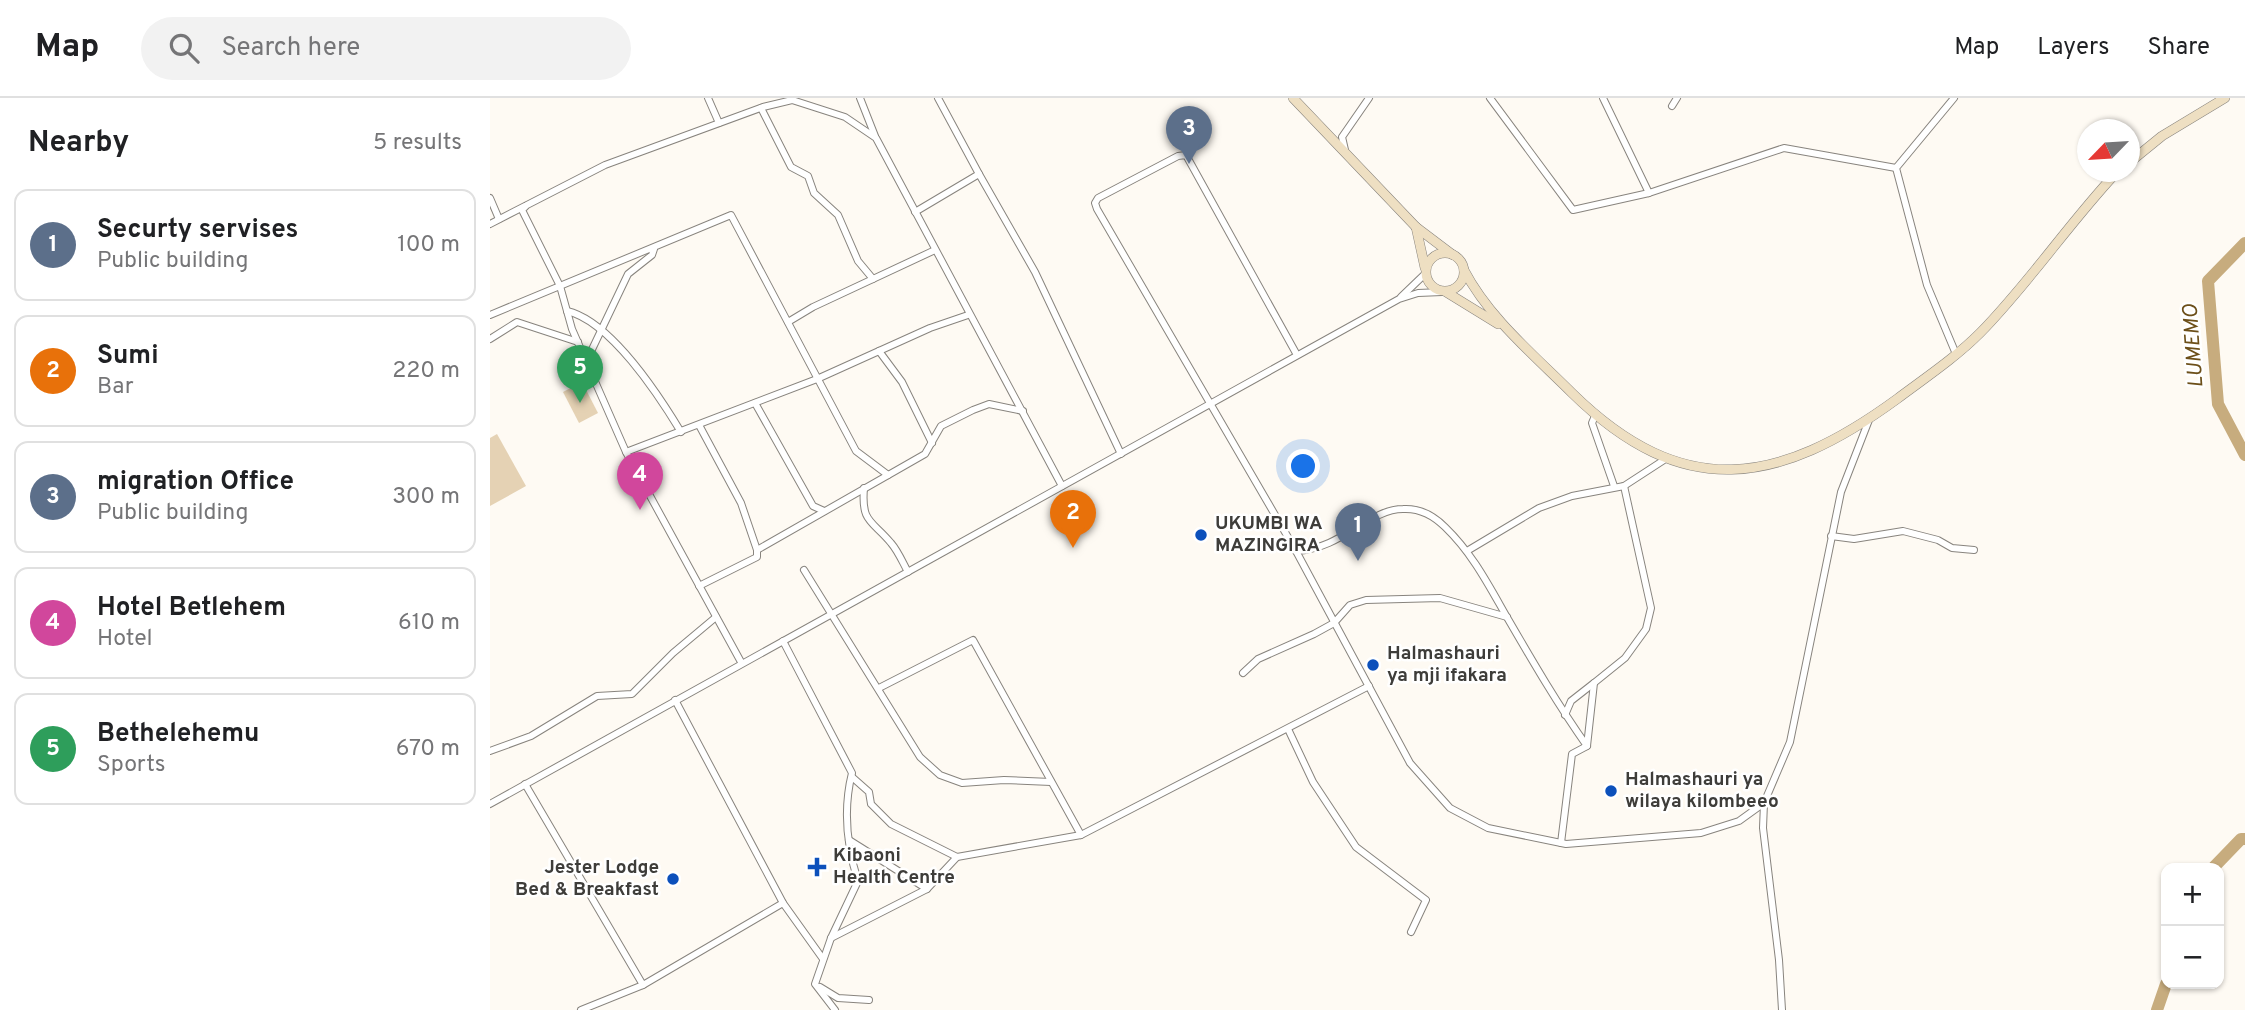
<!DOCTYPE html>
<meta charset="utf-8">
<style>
:root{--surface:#fff;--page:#f2f2f2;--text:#202124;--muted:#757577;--line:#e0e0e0;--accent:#0c50bb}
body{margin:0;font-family:Overpass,sans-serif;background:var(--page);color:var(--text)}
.controls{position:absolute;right:21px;bottom:21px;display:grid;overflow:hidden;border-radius:14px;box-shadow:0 2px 5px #0004}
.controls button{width:63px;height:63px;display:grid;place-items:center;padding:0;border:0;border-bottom:2px solid var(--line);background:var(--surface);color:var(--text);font:35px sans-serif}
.compass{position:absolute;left:1587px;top:21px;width:63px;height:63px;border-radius:50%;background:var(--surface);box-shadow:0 2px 5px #0004;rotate:245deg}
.you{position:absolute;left:814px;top:369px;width:24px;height:24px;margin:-18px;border:5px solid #fff;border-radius:50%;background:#1a73e8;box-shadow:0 0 0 10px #1a73e833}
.badge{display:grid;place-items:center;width:46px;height:46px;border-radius:50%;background:var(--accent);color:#fff;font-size:23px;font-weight:700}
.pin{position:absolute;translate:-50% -58px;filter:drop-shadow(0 2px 4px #0008)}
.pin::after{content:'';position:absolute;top:37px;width:24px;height:21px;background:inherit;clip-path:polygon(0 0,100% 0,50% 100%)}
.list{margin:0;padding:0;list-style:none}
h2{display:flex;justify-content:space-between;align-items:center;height:91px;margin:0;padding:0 28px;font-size:30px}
h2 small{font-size:23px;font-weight:400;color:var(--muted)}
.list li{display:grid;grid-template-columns:46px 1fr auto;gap:21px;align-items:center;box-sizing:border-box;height:112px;margin:0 14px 14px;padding:0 14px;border:2px solid var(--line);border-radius:14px}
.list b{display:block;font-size:26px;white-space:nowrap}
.list p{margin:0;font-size:23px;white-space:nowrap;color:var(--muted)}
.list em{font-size:23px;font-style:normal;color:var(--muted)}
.icon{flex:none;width:38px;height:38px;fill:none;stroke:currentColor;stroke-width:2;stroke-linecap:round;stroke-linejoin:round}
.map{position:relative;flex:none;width:1755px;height:912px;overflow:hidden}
header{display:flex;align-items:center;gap:42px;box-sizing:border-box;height:98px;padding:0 35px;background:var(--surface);border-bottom:2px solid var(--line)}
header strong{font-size:33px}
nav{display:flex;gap:38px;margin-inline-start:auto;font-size:24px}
.search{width:490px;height:63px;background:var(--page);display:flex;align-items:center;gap:18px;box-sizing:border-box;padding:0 24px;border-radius:38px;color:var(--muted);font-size:26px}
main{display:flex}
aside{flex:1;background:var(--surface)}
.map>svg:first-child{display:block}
</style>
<header>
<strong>Map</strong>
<div class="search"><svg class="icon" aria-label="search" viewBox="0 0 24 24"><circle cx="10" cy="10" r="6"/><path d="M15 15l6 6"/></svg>Search here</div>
<nav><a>Map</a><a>Layers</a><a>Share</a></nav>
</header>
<main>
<aside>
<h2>Nearby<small>5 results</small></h2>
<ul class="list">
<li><span class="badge" style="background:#5c6f8a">1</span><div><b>Securty servises</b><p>Public building</p></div><em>100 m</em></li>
<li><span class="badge" style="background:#e8710a">2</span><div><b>Sumi</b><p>Bar</p></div><em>220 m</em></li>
<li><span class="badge" style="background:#5c6f8a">3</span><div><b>migration Office</b><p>Public building</p></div><em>300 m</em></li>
<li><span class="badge" style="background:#d1479c">4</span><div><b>Hotel Betlehem</b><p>Hotel</p></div><em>610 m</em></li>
<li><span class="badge" style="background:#2e9e5b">5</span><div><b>Bethelehemu</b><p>Sports</p></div><em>670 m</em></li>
</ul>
</aside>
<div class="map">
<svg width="1755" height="912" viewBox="0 0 1755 912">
<rect width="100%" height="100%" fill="#fefaf3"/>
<g fill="#e5d2b4">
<polygon points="92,284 108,315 89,325 73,294"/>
<polygon points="7,336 36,388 0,408 0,340"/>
</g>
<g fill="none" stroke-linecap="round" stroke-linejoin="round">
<g stroke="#c7ac7e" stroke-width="12">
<polyline points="1755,145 1718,183 1728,306 1755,357"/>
<polyline points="1723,770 1751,741 1755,741"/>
<polyline points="1667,912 1676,886"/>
</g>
<defs>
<g id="minor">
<polyline points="218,0 229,25"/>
<polyline points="370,0 385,38"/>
<polyline points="1000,0 1083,112 1159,95 1294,50 1406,70"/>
<polyline points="1113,0 1159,95"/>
<polyline points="1464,0 1406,70 1437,187 1466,256"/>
<polyline points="1182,8 1187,0"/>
<polyline points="271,10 301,69 318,78 324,95 348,117 368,163 383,181"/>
<polyline points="855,52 852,39 879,0"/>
<polyline points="489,76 545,174 631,356"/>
<polyline points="0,100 9,121"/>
<polyline points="425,114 489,76 448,0"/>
<polyline points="0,126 35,108"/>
<polyline points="911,199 936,175"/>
<path d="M77,213C120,223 168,296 191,334"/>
<polyline points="0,217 241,117 366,353 398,377"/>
<polyline points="298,224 323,209 445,152"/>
<polyline points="0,241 27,224 88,244"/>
<polyline points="389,253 412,284 442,345"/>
<polyline points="807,257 696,57 688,58 608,100 605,105 607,111 806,453 920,665 960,710 998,730 1076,746 1211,735 1249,723 1274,705"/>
<polyline points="96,264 138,176 162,157 164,151"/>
<polyline points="265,305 323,408 334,413"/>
<polyline points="1105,318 1102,325 1124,388"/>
<polyline points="209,327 251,405 267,452"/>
<polyline points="136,354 327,281 440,230 478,217"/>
<path d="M374,390C371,425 382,422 401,445C408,453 413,465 418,474"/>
<polyline points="1341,438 1364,441 1413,433 1448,442 1462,450 1484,452"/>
<path d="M806,453C852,451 879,411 913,411C930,410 943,417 955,429C983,456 999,488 1018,521C1043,564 1068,607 1097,648"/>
<polyline points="977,453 1049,410 1082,398 1134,388 1174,362"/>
<polyline points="314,472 430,659 450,677 472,685 514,682 561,684"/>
<polyline points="209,488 267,459 267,452 435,356 451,328 483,312 499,306 533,313"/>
<path d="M293,543L362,675C353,711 357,749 368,783L341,840L325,886L345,912"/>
<polyline points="251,564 136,354 82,231 70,188 32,112 37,107 115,67 273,9 302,2 355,19 386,40 572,388"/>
<polyline points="753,575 768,561 824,536 844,525 860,507 876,502 950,500 1017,519"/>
<polyline points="389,590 483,542 591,737"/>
<polyline points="185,602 293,805 333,861"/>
<polyline points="1075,617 1081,603 1104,585"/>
<polyline points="798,631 823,684 866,749 936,802 921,834"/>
<polyline points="0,653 41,638 107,598 142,596 183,555 226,519"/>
<polyline points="362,679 379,694 381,706 401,726 467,759"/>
<polyline points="35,686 153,887 293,805"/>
<polyline points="0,706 909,201 928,195 952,194"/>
<polyline points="359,742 437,791"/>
<polyline points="1071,745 1082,656 1097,648 1104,585 1135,560 1156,531 1161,510 1134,388"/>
<polyline points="341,840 437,791 467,759 591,737 879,588"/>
<polyline points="330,889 348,900 379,902"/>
<polyline points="91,912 153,887"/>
<polyline points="1292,912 1289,862 1273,730 1274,705 1300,644 1351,394 1379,322"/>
</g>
<g id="secondary">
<polyline points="803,0 926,129 963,157"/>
<polyline points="1640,64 1672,38 1735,0"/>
<polyline points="926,129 935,170"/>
<circle cx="955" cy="174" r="19"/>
<path d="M974,172C999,220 1044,257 1082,295C1193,404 1288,388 1407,301C1435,280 1465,260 1490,235C1540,184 1579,125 1627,74"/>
<polyline points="956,194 1008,226"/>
</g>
</defs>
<use href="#minor" stroke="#88847e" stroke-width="8"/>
<use href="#secondary" stroke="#88847e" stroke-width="10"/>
<use href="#minor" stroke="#fff" stroke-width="6"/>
<use href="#secondary" stroke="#eedfc2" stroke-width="9"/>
</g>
<g fill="#0c50bb" stroke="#fff" stroke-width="2.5">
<circle cx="711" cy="437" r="7"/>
<circle cx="883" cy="567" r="7"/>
<circle cx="1121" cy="693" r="7"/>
<path d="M323.5 758.5h7v7h7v7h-7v7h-7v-7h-7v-7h7z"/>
<circle cx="183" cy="781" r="7"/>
</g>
<g text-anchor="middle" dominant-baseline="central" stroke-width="5" stroke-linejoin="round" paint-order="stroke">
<g font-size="19" font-weight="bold" fill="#3e3d3a" stroke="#fff" text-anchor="start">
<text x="725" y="426">UKUMBI WA<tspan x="725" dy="22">MAZINGIRA</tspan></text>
<text x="897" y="556">Halmashauri<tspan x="897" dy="22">ya mji ifakara</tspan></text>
<text x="1135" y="682">Halmashauri ya<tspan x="1135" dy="22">wilaya kilombeeo</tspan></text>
<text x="343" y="758">Kibaoni<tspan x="343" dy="22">Health Centre</tspan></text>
<text x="169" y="770" text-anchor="end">Jester Lodge<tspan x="169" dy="22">Bed &amp; Breakfast</tspan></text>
</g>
<g font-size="21" font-style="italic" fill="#6c4f19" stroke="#fff">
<text transform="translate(1704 248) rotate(-94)">LUMEMO</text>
</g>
</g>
</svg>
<div class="controls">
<button>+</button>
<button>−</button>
</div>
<svg class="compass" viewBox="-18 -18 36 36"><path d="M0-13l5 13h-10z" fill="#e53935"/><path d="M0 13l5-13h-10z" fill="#757577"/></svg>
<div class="you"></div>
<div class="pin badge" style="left:868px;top:463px;background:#5c6f8a">1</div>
<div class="pin badge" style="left:583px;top:450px;background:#e8710a">2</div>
<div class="pin badge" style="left:699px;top:66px;background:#5c6f8a">3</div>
<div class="pin badge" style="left:150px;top:412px;background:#d1479c">4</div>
<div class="pin badge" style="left:90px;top:305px;background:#2e9e5b">5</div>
</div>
</main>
